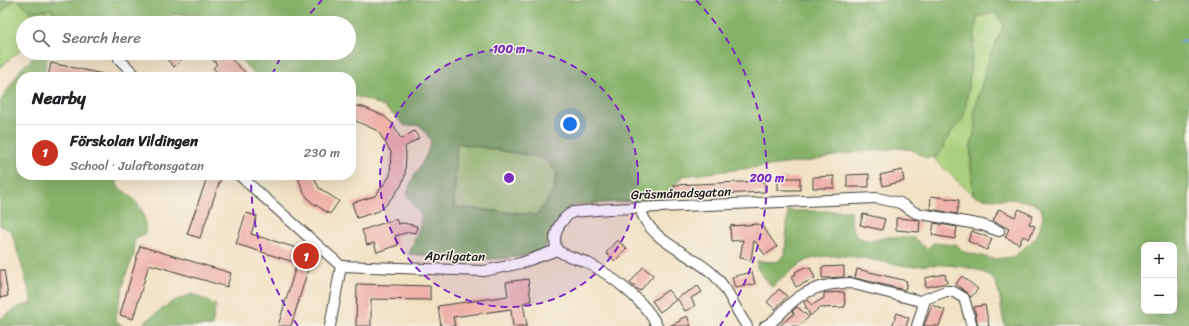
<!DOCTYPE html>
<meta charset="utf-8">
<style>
:root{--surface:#fff;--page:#f2f2f2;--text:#202124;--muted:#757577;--line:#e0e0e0;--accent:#c8321e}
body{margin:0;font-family:Sriracha,sans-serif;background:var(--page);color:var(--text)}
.controls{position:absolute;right:12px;bottom:12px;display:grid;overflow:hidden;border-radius:8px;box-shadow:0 4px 16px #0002}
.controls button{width:36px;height:36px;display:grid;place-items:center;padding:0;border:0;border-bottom:1px solid var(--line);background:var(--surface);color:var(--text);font:20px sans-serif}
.you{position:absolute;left:570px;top:124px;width:14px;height:14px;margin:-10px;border:3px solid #fff;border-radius:50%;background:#1a73e8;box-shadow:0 0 0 6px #1a73e833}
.badge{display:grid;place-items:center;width:26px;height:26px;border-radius:50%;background:var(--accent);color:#fff;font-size:13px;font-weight:700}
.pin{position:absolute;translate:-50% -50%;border:2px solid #fff;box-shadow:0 1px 4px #0006}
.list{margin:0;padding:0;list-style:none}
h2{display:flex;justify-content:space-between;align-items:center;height:52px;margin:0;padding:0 16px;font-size:17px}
h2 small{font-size:13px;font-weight:400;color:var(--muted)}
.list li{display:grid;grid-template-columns:26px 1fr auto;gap:12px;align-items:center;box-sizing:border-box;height:56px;padding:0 16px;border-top:1px solid var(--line)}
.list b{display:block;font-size:15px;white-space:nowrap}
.list p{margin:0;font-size:13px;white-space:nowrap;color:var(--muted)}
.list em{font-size:13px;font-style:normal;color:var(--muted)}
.icon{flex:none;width:22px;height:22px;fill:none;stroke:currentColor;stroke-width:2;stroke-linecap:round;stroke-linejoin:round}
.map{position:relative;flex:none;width:1189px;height:326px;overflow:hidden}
.search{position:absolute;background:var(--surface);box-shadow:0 4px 16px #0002;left:16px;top:16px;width:340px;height:44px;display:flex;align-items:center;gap:10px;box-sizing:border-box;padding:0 14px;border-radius:22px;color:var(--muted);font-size:15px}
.panel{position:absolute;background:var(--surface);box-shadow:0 4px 16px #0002;left:16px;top:72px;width:340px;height:108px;border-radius:16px}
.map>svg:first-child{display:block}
</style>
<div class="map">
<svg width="1189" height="326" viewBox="0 0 1189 326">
<rect width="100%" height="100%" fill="#f7f3e8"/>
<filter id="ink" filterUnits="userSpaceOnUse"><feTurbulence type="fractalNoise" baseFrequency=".025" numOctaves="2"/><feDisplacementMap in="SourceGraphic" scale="8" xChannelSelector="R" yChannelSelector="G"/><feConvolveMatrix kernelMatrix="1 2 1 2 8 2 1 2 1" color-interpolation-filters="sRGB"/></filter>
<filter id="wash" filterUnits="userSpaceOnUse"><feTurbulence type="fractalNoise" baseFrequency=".012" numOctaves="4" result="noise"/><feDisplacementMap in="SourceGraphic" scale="16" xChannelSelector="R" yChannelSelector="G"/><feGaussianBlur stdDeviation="0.9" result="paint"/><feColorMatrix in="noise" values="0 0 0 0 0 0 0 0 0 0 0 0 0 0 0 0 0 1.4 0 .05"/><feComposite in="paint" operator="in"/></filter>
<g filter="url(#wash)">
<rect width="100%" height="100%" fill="#f1e2c4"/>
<g fill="#a9d07b" stroke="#62764c">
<polygon points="14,0 18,0 31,12 52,9 55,23 23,23 23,48 0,67 0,17 2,11"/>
<path d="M996,12L1004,25L991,54L974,111L976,126L971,146V167L973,195L933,158C945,153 943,142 951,133C957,124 961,123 965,112L977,17Z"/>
<polygon points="456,143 544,158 557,173 553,192 537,215 454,207"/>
</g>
<g fill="#86b26b" stroke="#516744" fill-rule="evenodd">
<polygon points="0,0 14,0 2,11 0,17"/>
<path d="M18,0H1189V326H1005C1000,312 1002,291 993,279C982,266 943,264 926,265C920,265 914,267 908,266C876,262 844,250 811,259C796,264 784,278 772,287L757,268V261L777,262L785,255L788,211H851V224L857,238L872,241L888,237L914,238L927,249L933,243L957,245L964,252L994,259L1014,257L1036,238L1040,228L1043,216L1041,208C1021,193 995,204 973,195L971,167V146L976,126L974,112L991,54L1004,25L996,12L977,17L965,112L961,122L950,133L939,155L926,158L913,150L899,148L844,154L811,161L682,176L665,199L575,205C556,214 552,230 545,249C506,266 451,257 409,254L420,226L421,215L407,194C412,174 428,160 431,140L420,125L405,126C387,106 376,102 351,95V77H257L235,53H349V23H207L200,15H174L150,23H55L52,9L31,12ZM457,143L544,158L557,173L553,192L537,215L454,207ZM1144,245H1174V311H1144Z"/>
<path d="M38,54L47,59L43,77H21V175H115L118,187C136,199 147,210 145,233L134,240V255L125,277L115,321L123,326H0V319L19,307L33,303L11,230L0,226V102L21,69Z"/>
<polygon points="192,294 216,305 212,326 140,326 172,302"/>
</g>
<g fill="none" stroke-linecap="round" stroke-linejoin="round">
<polyline stroke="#6fa2db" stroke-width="2.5" points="1181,41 1189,41"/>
</g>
<g id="blocks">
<g fill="#eeb2a9">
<polygon points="168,53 188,53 174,67 165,57"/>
<polygon points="205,53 225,53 250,77 230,77 226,73 223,77 213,68 217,64"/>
<polygon points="51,63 103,74 103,77 48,77"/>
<polygon points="351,105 363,107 384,116 392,123 401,139 414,131 419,138 405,147 406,153 405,176 401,186 387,204 379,211 357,218 352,203 375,196 390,176 391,152 378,131 356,121 351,121"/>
<polygon points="902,170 904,181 883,186 880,175"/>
<polygon points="869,174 869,187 847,187 847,175"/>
<polygon points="208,175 222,175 200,238 187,234"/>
<polygon points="297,175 313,175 319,188 339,201 330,214 311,202 304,193"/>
<polygon points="834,176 834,188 813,188 813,177"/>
<rect x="778" y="178" width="22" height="12"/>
<polygon points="765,181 765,192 675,196 674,185"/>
<polygon points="931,196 959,200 957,214 930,209"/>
<polygon points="999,209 1015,217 1019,209 1033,216 1029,224 1035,226 1029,239 1023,236 1019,244 1005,237 1009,229 993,221"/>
<polygon points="246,213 257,216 251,234 313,253 291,326 278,326 297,263 236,244"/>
<polygon points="863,214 885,219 882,230 860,225"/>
<polygon points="896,218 920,220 919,232 896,230"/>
<polygon points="396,219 398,224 403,223 417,226 416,233 409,232 395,236 398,245 377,252 374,243 367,245 362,230"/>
<polygon points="934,223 957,227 955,239 932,235"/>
<polygon points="758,224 763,227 777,247 765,255 754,240 751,260 740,258 743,240 731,241 730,226"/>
<polygon points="972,231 992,239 987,250 968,241"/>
<polygon points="617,240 627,248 615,261 606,253"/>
<polygon points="140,246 231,273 227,287 149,264 133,319 120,315"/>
<polygon points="844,266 844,277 822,278 822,267"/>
<polygon points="643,267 653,275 640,291 630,283"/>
<polygon points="805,267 806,269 810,267 815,278 796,287 791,277 796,274 795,272"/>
<polygon points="857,269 907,281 905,290 855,278"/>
<polygon points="0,270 4,270 8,296 0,298"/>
<polygon points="752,272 755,284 735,288 732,277"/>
<polygon points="945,274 947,283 926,287 925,278"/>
<polygon points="962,276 978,289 971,297 956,284"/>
<polygon points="528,279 531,301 523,303 527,326 513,326 511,309 453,317 455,326 441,326 438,306 508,296 506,282"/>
<polygon points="357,284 430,286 430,300 371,299 371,326 356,326"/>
<polygon points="698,286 702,292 691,298 695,306 685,311 677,298"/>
<polygon points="779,289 787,296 775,309 767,302"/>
<polygon points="668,290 676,300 660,312 652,301"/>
<polygon points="844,292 845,307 819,308 810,316 807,308 805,308 806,307 804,302 807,299 812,305 824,298 824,293"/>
<polygon points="932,305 945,310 939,326 924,326"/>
<polygon points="985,305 989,326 978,326 974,307"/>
<polygon points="797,307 809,317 798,326 779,326 794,314 792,311"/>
<polygon points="897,313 909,318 906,326 892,326"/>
<polygon points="687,316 691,326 669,326 680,321 680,319"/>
</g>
</g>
</g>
<g filter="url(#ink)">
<use href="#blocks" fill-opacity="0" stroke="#3c3a35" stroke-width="1"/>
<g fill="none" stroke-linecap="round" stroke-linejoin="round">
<defs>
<g id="minor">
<polyline points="119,59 137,77"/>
<polyline points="239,175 341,266"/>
<path d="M640,208C649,242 690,252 714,275C729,289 735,310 747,326"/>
<path d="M557,250C551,235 560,219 573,212L609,209L877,198L900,203L916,213L982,225L999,231"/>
<path d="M557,250C566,257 578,258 588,263C611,275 647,303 657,326"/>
<polyline points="341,266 484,271 521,263 557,250"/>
<polyline points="330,326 341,266"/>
<path d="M765,326C774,322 781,313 788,306C805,289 826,283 850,283L920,301L946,291H952L964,298L972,326"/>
<polyline points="917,326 925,300"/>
</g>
</defs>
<use href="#minor" stroke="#3c3a35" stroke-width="12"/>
<use href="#minor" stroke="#fff" stroke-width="10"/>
</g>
</g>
<circle cx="509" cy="178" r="129" fill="#7b2cbf" fill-opacity=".12"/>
<g fill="none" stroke="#7b2cbf" stroke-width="2" stroke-dasharray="7 5">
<circle cx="509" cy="178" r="129"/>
<path d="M298 326A258 258 0 0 1 251 176M272 75A258 258 0 0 1 282 55M303 23A258 258 0 0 1 322 0M696 0A258 258 0 0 1 720 326"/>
</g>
<g text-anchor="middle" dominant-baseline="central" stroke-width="3" stroke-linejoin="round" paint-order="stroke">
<g font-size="13" fill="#1c1c1c" stroke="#f7f3e8">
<text transform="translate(681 193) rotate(-2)">Gräsmånadsgatan</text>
<text transform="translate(455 256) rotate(1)">Aprilgatan</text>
</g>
</g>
<circle cx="509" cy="178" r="6" fill="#7b2cbf" stroke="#f7f3e8" stroke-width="2"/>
<g font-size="12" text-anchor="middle" font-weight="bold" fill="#7b2cbf" stroke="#f7f3e8" stroke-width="3" stroke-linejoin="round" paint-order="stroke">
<text x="509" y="53">100 m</text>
<text x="767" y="182">200 m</text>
</g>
</svg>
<div class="controls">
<button>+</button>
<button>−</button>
</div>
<div class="you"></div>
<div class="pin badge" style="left:306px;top:256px">1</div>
<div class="search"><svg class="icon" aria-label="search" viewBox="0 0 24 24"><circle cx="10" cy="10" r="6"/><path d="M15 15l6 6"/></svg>Search here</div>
<section class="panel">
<h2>Nearby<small></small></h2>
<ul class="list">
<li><span class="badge">1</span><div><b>Förskolan Vildingen</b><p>School · Julaftonsgatan</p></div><em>230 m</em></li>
</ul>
</section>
</div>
